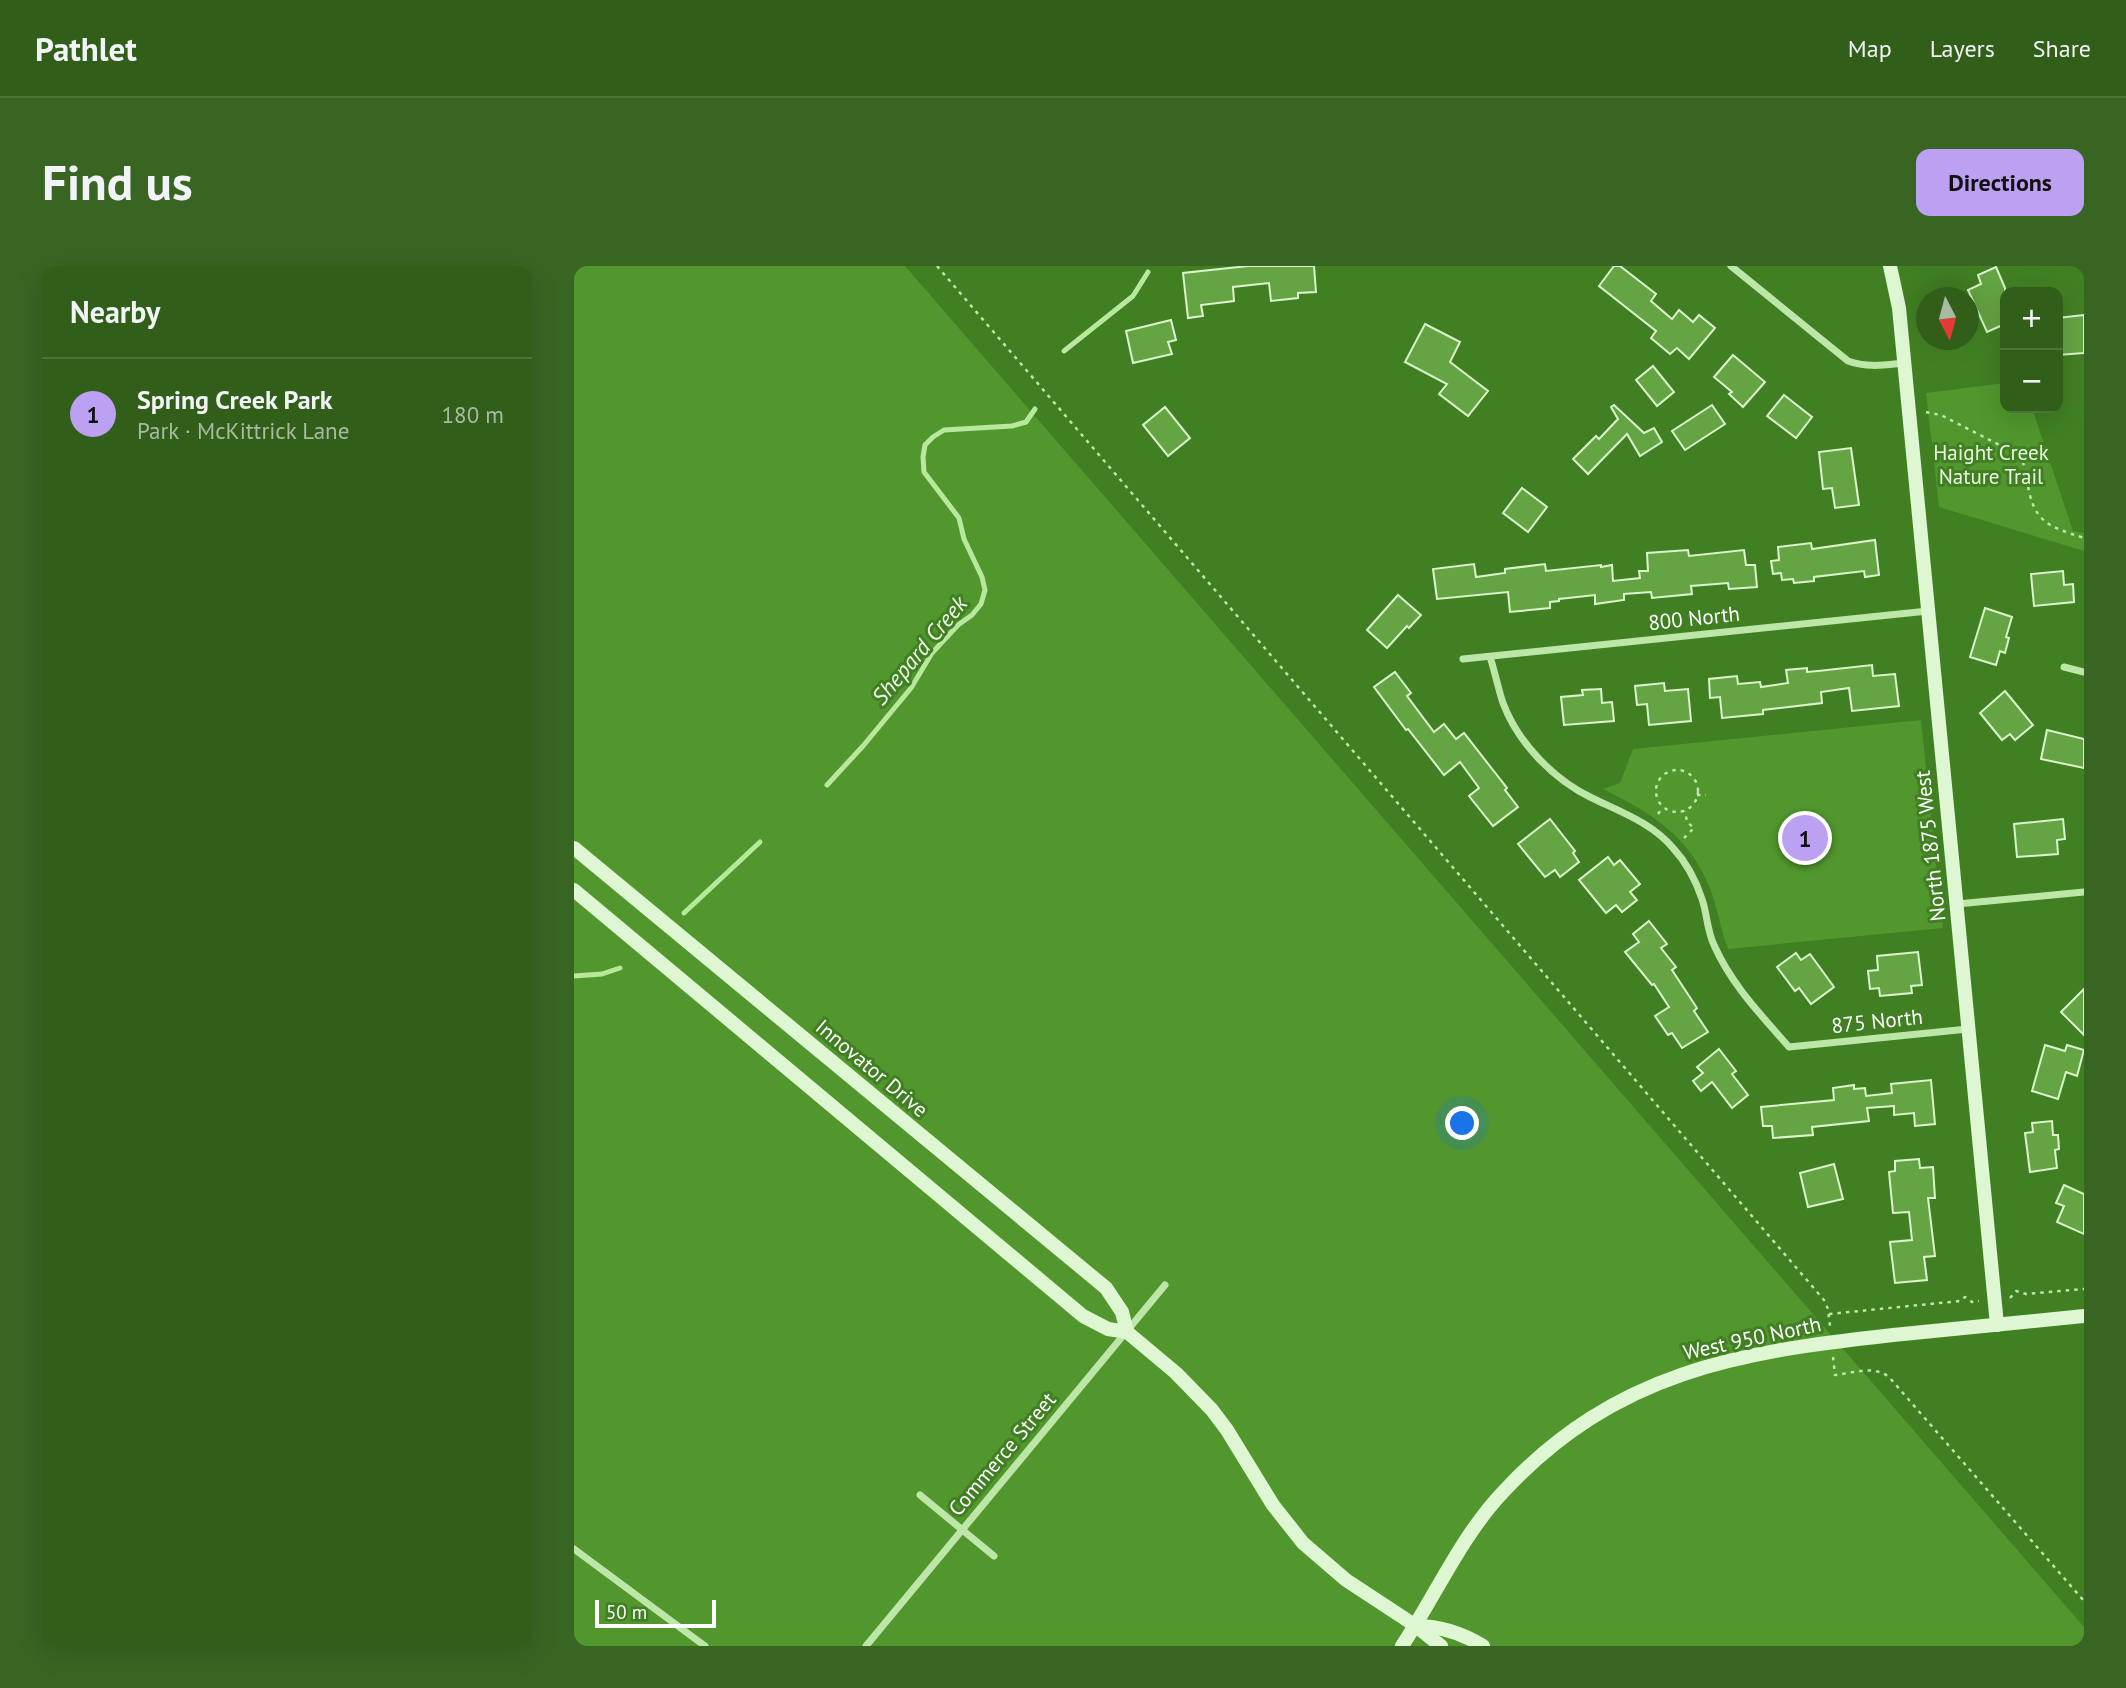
<!DOCTYPE html>
<meta charset="utf-8">
<style>
:root{--surface:#315f1a;--page:#396523;--text:#f1f3f6;--muted:#a8bba2;--line:#4c7439;--accent:#bca0f2}
body{margin:0;font-family:"PT Sans",sans-serif;background:var(--page);color:var(--text)}
.controls{position:absolute;right:21px;top:21px;display:grid;overflow:hidden;border-radius:14px;box-shadow:0 7px 28px #0002}
.controls button{width:63px;height:63px;display:grid;place-items:center;padding:0;border:0;border-bottom:2px solid var(--line);background:var(--surface);color:var(--text);font:35px sans-serif}
.compass{position:absolute;left:1342px;top:21px;width:63px;height:63px;border-radius:50%;background:var(--surface);box-shadow:0 7px 28px #0002;rotate:174deg}
.scale{position:absolute;left:21px;bottom:18px;width:121px;box-sizing:border-box;padding-left:7px;border:4px solid #fff;border-top:0;font-size:19px;line-height:24px;white-space:nowrap;color:#fff;-webkit-text-stroke:5px #417f23;paint-order:stroke}
.you{position:absolute;left:889px;top:858px;width:24px;height:24px;margin:-18px;border:5px solid #fff;border-radius:50%;background:#1a73e8;box-shadow:0 0 0 10px #1a73e833}
.badge{display:grid;place-items:center;width:46px;height:46px;border-radius:50%;background:var(--accent);color:#111;font-size:23px;font-weight:700}
.pin{position:absolute;translate:-50% -50%;border:4px solid #fff;box-shadow:0 2px 7px #0006}
.list{margin:0;padding:0;list-style:none}
h2{display:flex;justify-content:space-between;align-items:center;height:91px;margin:0;padding:0 28px;font-size:30px}
h2 small{font-size:23px;font-weight:400;color:var(--muted)}
.list li{display:grid;grid-template-columns:46px 1fr auto;gap:21px;align-items:center;box-sizing:border-box;height:112px;padding:0 28px;border-top:2px solid var(--line)}
.list b{display:block;font-size:26px;white-space:nowrap}
.list p{margin:0;font-size:23px;white-space:nowrap;color:var(--muted)}
.list em{font-size:23px;font-style:normal;color:var(--muted)}
.map{position:relative;flex:none;width:1510px;height:1380px;overflow:hidden;border-radius:14px}
header{display:flex;align-items:center;gap:42px;box-sizing:border-box;height:98px;padding:0 35px;background:var(--surface);border-bottom:2px solid var(--line)}
header strong{font-size:33px}
nav{display:flex;gap:38px;margin-inline-start:auto;font-size:24px}
.intro{display:flex;align-items:center;justify-content:space-between;box-sizing:border-box;height:168px;padding:0 42px}
h1{margin:0;font-size:49px}
.button{padding:18px 32px;border-radius:14px;background:var(--accent);color:#111;font-size:24px;font-weight:700}
main{display:flex;gap:42px;padding:0 42px}
aside{flex:1;background:var(--surface);border-radius:14px;box-shadow:0 7px 28px #0002}
.map>svg:first-child{display:block}
</style>
<header>
<strong>Pathlet</strong>
<nav><a>Map</a><a>Layers</a><a>Share</a></nav>
</header>
<div class="intro"><h1>Find us</h1><a class="button">Directions</a></div>
<main>
<aside>
<h2>Nearby<small></small></h2>
<ul class="list">
<li><span class="badge">1</span><div><b>Spring Creek Park</b><p>Park · McKittrick Lane</p></div><em>180 m</em></li>
</ul>
</aside>
<div class="map">
<svg width="1510" height="1380" viewBox="0 0 1510 1380">
<rect width="100%" height="100%" fill="#417f23"/>
<g fill="#51972d">
<polygon points="0,0 331,0 1510,1361 1510,1380 0,1380"/>
<polygon points="1431,117 1431,142 1458,142 1499,265 1510,267 1510,285 1365,241 1352,127"/>
<path d="M1347,454L1369,662L1154,683C1146,663 1144,641 1135,620C1114,569 1077,547 1029,523L1046,517L1059,483Z"/>
</g>
<g fill="none" stroke-linecap="round" stroke-linejoin="round">
<g stroke="#b7e89c" stroke-width="5">
<polyline points="490,85 559,30 574,6"/>
<polyline points="253,519 289,480 337,422 358,387 384,359 398,349 407,338 411,324 408,311 390,273 385,252 350,206 349,191 351,179 359,171 370,164 438,160 452,156 461,143"/>
<polyline points="110,647 186,576"/>
<polyline points="0,710 28,708 46,702"/>
</g>
</g>
<g fill="#64a443" stroke="#daf5cc" stroke-width="2">
<polygon points="674,0 740,0 742,26 724,27 724,32 697,35 695,17 659,21 660,35 627,39 629,50 614,52 609,7"/>
<polygon points="1040,0 1046,0 1082,28 1077,35 1098,53 1105,44 1119,56 1125,49 1141,62 1115,93 1103,82 1096,88 1077,72 1082,65 1025,20"/>
<polygon points="1422,1 1431,22 1431,58 1413,66 1394,24 1407,18 1404,9"/>
<polygon points="1510,49 1510,87 1484,89 1484,52"/>
<polygon points="597,54 602,74 594,76 598,88 559,97 552,65"/>
<polygon points="851,58 886,76 876,96 914,125 894,150 865,128 873,118 831,96"/>
<polygon points="1159,89 1191,116 1169,141 1155,128 1158,126 1140,111"/>
<polygon points="1079,100 1100,126 1083,140 1062,114"/>
<polygon points="1210,129 1238,151 1222,172 1193,150"/>
<polygon points="1040,139 1070,167 1080,162 1088,176 1066,190 1053,168 1014,208 999,193 1022,170 1025,173 1044,153 1037,141"/>
<polygon points="1138,139 1151,158 1111,184 1098,165"/>
<polygon points="591,141 616,172 594,190 569,159"/>
<polygon points="1277,182 1285,239 1261,242 1258,222 1249,223 1245,186"/>
<polygon points="948,222 973,241 954,266 929,247"/>
<polygon points="1301,274 1305,309 1291,311 1290,305 1240,311 1240,315 1220,317 1219,313 1208,314 1207,307 1199,308 1197,295 1205,294 1204,281 1237,277 1238,283"/>
<polygon points="1114,284 1115,290 1170,284 1172,299 1181,299 1183,321 1155,323 1154,317 1117,320 1118,328 1078,332 1077,326 1050,328 1050,334 1021,338 1021,329 985,333 985,335 976,336 976,342 936,346 934,326 863,333 859,303 900,298 902,311 931,307 931,303 971,298 972,305 1027,299 1027,301 1038,299 1039,315 1066,312 1065,305 1074,305 1073,287"/>
<polygon points="1489,305 1490,319 1499,318 1500,336 1460,340 1457,308"/>
<polygon points="824,329 847,349 835,362 833,360 813,382 793,364"/>
<polygon points="1411,342 1438,351 1432,371 1435,372 1431,387 1426,385 1422,399 1396,391"/>
<polygon points="1298,399 1299,410 1321,408 1325,440 1278,445 1275,422 1247,426 1248,437 1189,444 1189,448 1148,452 1146,431 1136,432 1135,413 1163,410 1164,418 1186,416 1187,421 1214,417 1212,404 1233,402 1233,406 1244,405"/>
<polygon points="821,406 837,427 833,430 860,466 870,458 882,473 890,467 933,522 931,524 944,541 919,560 895,530 905,522 886,496 870,509 834,463 832,464 800,421"/>
<polygon points="1090,417 1091,425 1114,423 1117,455 1075,459 1073,438 1063,439 1061,420"/>
<polygon points="1027,423 1028,437 1038,436 1040,455 990,459 987,431 1009,429 1008,424"/>
<polygon points="1431,425 1459,459 1441,474 1436,468 1428,474 1406,447"/>
<polygon points="1473,464 1510,473 1510,502 1467,493"/>
<polygon points="976,553 1001,585 999,587 1005,596 986,611 981,604 971,611 944,578"/>
<polygon points="1489,553 1491,573 1483,574 1484,588 1443,591 1440,558"/>
<polygon points="1034,591 1040,599 1046,594 1066,618 1056,626 1063,634 1048,646 1042,639 1032,647 1005,614"/>
<polygon points="1075,655 1093,678 1087,682 1102,701 1098,704 1123,742 1120,745 1134,766 1108,782 1098,767 1094,769 1081,750 1095,741 1080,718 1078,719 1051,686 1065,676 1059,668"/>
<polygon points="1344,686 1348,719 1337,720 1338,727 1306,730 1305,722 1296,723 1294,705 1304,704 1303,690"/>
<polygon points="1222,687 1227,694 1236,688 1260,721 1237,738 1225,722 1221,725 1203,701"/>
<polygon points="1510,723 1510,769 1487,746"/>
<polygon points="1471,779 1491,785 1493,779 1510,784 1503,810 1492,806 1484,833 1458,825"/>
<polygon points="1145,783 1162,805 1158,808 1174,829 1158,842 1138,816 1127,825 1119,815 1129,807 1123,801"/>
<polygon points="1357,814 1361,858 1341,860 1340,847 1320,849 1320,840 1293,842 1295,855 1238,861 1239,869 1199,872 1198,860 1189,860 1187,841 1260,834 1259,822 1280,819 1280,823 1291,822 1292,830 1318,827 1317,818"/>
<polygon points="1478,855 1479,869 1484,869 1485,883 1481,884 1483,902 1456,906 1451,867 1459,866 1458,857"/>
<polygon points="1345,893 1346,902 1359,901 1361,932 1354,932 1361,990 1350,991 1353,1014 1321,1017 1316,976 1338,974 1335,946 1319,947 1315,906 1321,905 1321,895"/>
<polygon points="1260,898 1269,933 1234,941 1226,907"/>
<polygon points="1490,919 1510,928 1510,968 1483,956 1490,940 1482,937"/>
</g>
<g fill="none" stroke-linecap="round" stroke-linejoin="round">
<g stroke="#bde7a8" stroke-width="2.5" stroke-dasharray="3.5 5" stroke-linecap="butt">
<polyline points="363,0 1250,1034 1254,1043 1256,1060"/>
<path d="M1352,146L1367,149L1443,188C1450,196 1452,204 1453,214C1459,256 1473,260 1510,272"/>
<circle cx="1103" cy="525" r="21"/>
<polyline points="1123,529 1132,529"/>
<polyline points="1084,548 1089,541"/>
<polyline points="1110,572 1120,562 1113,556 1111,545"/>
<polyline points="1436,1032 1442,1025 1452,1028 1510,1023"/>
<polyline points="1255,1048 1386,1035 1391,1031 1398,1036 1405,1035"/>
<path d="M1259,1091L1261,1109C1279,1107 1300,1099 1315,1111L1510,1335"/>
</g>
<g stroke="#bde7a8" stroke-width="7">
<path d="M1157,0L1274,95C1294,102 1310,99 1330,97"/>
<path d="M916,391C921,406 924,422 929,437C944,477 980,514 1018,532C1047,546 1078,557 1099,582C1112,596 1122,615 1128,633C1133,647 1133,665 1140,679C1157,718 1187,749 1215,781L1394,763"/>
<polyline points="889,393 1354,345"/>
<polyline points="1490,401 1510,406"/>
<polyline points="1383,638 1510,626"/>
<polyline points="346,1229 420,1290"/>
<polyline points="0,1283 131,1380"/>
<polyline points="292,1380 591,1019"/>
</g>
<g stroke="#def6d2" stroke-width="14">
<polyline points="1316,0 1325,42 1423,1059"/>
<polyline points="0,582 532,1022 548,1046 553,1066"/>
<polyline points="0,624 509,1050 534,1063 553,1066 602,1107 638,1144 653,1164 699,1239 729,1277 772,1314 842,1360 867,1380"/>
<path d="M842,1360C866,1360 888,1367 909,1380"/>
<path d="M828,1380C862,1329 887,1270 930,1225C1042,1105 1165,1086 1319,1069C1383,1063 1446,1056 1510,1050"/>
</g>
</g>
<g text-anchor="middle" dominant-baseline="central" stroke-width="6" stroke-linejoin="round" paint-order="stroke">
<g font-size="21" fill="#ebfae3" stroke="#417f23">
<text x="1417" y="186">Haight Creek<tspan x="1417" dy="24">Nature Trail</tspan></text>
</g>
<g font-size="21" fill="#fff" stroke="#417f23">
<text transform="translate(1120 352) rotate(-6)">800 North</text>
<text transform="translate(1356 580) rotate(-96)">North 1875 West</text>
<text transform="translate(1303 755) rotate(-6)">875 North</text>
<text transform="translate(298 802) rotate(40)">Innovator Drive</text>
<text transform="translate(1178 1072) rotate(-12)">West 950 North</text>
<text transform="translate(428 1188) rotate(-50)">Commerce Street</text>
</g>
<g font-size="23" font-style="italic" fill="#eefae8" stroke="#417f23">
<text transform="translate(345 384) rotate(-50)">Shepard Creek</text>
</g>
</g>
</svg>
<div class="controls">
<button>+</button>
<button>−</button>
</div>
<svg class="compass" viewBox="-18 -18 36 36"><path d="M0-13l5 13h-10z" fill="#e53935"/><path d="M0 13l5-13h-10z" fill="#a8bba2"/></svg>
<div class="scale">50 m</div>
<div class="you"></div>
<div class="pin badge" style="left:1231px;top:572px">1</div>
</div>
</main>
